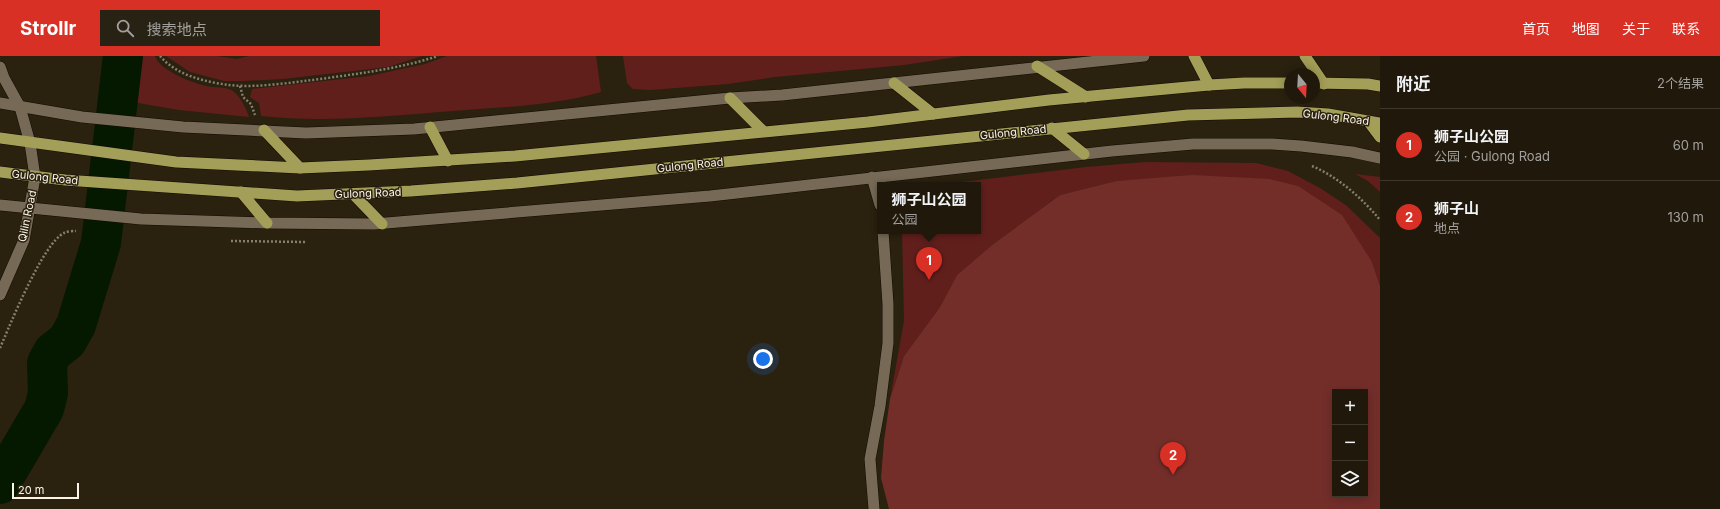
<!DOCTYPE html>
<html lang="zh">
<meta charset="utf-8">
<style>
:root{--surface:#20190b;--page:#282214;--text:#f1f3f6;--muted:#a2a09d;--line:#3d382c;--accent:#d93025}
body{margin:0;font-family:Inter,"Noto Sans SC",sans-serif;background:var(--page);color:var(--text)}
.controls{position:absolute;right:12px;bottom:12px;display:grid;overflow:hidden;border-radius:0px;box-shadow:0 2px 10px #0003}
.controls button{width:36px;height:36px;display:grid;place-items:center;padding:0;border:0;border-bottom:1px solid var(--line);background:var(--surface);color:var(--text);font:20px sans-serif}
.compass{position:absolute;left:1284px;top:12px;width:36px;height:36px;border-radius:50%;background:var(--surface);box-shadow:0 2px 10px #0003;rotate:162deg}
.scale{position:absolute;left:12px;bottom:10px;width:67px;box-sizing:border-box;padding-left:4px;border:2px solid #faf4e9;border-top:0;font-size:11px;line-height:14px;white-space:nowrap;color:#faf4e9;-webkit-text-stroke:3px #2b210f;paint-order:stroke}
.you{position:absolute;left:763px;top:303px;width:14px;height:14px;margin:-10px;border:3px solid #fff;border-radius:50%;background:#1a73e8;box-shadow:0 0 0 6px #1a73e833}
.badge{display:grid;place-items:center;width:26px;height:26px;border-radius:50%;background:var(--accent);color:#fff;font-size:13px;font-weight:700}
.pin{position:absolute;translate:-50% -33px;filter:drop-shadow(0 1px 2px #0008)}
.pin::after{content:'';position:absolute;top:21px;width:14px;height:12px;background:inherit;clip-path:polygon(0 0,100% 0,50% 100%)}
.popup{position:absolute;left:877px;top:126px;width:104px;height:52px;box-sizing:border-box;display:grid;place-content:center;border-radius:0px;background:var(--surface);filter:drop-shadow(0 1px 3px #0005);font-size:13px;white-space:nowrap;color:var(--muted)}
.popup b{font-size:15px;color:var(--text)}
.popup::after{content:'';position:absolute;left:50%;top:100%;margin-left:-8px;border:8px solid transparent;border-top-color:var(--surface)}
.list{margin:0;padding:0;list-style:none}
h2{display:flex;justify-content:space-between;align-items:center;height:52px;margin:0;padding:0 16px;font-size:17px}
h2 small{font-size:13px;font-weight:400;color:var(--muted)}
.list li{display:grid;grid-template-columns:26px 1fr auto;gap:12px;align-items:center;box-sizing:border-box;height:72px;padding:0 16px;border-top:1px solid var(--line)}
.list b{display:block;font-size:15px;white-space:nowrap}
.list p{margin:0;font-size:13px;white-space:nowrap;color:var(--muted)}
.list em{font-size:13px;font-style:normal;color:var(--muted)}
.icon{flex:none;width:22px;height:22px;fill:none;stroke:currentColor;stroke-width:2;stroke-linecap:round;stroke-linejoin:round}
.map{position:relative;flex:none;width:1380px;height:453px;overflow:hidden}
header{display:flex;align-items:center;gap:24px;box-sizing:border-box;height:56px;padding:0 20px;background:var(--accent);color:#fff}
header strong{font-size:19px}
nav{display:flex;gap:22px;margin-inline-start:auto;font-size:14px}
.search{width:280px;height:36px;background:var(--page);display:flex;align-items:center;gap:10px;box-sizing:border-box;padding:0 14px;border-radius:0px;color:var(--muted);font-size:15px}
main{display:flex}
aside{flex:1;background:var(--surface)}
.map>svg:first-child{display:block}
</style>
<header>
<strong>Strollr</strong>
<div class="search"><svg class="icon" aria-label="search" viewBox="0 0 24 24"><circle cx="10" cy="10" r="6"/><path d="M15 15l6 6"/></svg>搜索地点</div>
<nav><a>首页</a><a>地图</a><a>关于</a><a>联系</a></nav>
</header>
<main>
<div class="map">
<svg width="1380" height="453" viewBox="0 0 1380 453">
<rect width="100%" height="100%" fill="#2b210f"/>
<g fill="#611f1c">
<path d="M138,0H155C159,14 192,27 206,30C214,32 226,30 233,35C240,40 246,52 249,61L179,54L138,47L134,40Z"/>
<polygon points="166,0 217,0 236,3 249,0 422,0 388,11 283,23 243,25 224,25 190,16"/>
<path d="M447,0H596L601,36C552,50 503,51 453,55C389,60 325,67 261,60L259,47L250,41L252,33L369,20L425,8Z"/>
<polygon points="623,0 963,0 904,9 775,21 728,28 650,34 633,33 627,27"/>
<polygon points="1145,106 1256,107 1288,115 1320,132 1347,150 1380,182 1380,230 1372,206 1154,123 1116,125 1060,139 992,189 957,219 940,251 904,300 890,343 904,265 902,175 978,175 978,129 936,129 1086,111"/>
<polygon points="1355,118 1380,121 1380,136 1368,125"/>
</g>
<path fill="#732e2a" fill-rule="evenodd" d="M1192,119L1269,123L1298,130L1342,159L1372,206L1380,230V453H889L881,422L884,385L890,343L904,300L940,251L957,219L992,189L1060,139L1116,125ZM1335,336H1365V438H1335Z"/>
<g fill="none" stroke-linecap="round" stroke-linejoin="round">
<polyline stroke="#051900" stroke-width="40" points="0,428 44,353 48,337 47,307 53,296 67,285 76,269 101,187 123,0"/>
<defs>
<g id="minor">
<polyline points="0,47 82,61 183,71 306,77 414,73 730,42 782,39 1144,0"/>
<polyline points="872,121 880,149"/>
<polyline points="0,149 141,163 267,167 374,168 710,140 1112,95 1193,88 1272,88 1301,90 1352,96 1380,102"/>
<polyline points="874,453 870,403 880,350 888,287 888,248 883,175"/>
</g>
<polyline id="secondary" points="0,11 4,22 20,51 30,87 35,121 24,184 0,239"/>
<g id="primary">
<polyline points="1194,0 1209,29"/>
<polyline points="1305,0 1324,28"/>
<polyline points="1037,10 1086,41"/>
<polyline points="894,27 933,58"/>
<polyline points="1314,27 1368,28 1380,30"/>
<polyline points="730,42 763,75"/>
<polyline points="1368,65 1380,81"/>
<polyline points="430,71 448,105"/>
<polyline points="1052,72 1084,98"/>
<polyline points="264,74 300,112"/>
<polyline points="0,82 176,106 300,112 369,109 515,100 868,66 1049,44 1209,29 1244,27 1290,27"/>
<polyline points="0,116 65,124 297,140 411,135 517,127 1188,59 1297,56 1328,58 1380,67"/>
<polyline points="241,136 267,167"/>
<polyline points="353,138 382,168"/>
</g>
</defs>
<use href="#minor" stroke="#130a00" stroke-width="12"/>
<use href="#secondary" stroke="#130a00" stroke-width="12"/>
<use href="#primary" stroke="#130a00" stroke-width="12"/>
<g stroke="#867e6f" stroke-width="2.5" stroke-dasharray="2 2" stroke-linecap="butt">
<path d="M160,0C176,19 205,26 229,29C256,32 286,27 313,24C356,18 398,13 438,0"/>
<polyline points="240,30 243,41 251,48 255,59"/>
<path d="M1312,110C1338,121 1362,142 1380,164"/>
<polyline points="231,185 306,186"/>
<path d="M0,292C10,269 43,187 64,177C67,175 73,175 76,175"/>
</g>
<use href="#minor" stroke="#766a57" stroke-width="11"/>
<use href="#secondary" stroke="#766a57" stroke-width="11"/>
<use href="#primary" stroke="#a39f58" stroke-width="11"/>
</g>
<g text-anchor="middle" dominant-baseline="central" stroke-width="3" stroke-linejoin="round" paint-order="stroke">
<g font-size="11" fill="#faf4e9" stroke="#2b210f">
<text transform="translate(1336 61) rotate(7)">Gulong Road</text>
<text transform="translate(1013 76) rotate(-6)">Gulong Road</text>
<text transform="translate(690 109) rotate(-6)">Gulong Road</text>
<text transform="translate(45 121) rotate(6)">Gulong Road</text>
<text transform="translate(368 137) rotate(-2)">Gulong Road</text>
<text transform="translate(27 160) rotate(-78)">Qilin Road</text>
</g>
</g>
</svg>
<div class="controls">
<button>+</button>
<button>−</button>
<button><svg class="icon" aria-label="layers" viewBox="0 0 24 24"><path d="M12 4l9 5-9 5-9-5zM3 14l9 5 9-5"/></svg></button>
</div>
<svg class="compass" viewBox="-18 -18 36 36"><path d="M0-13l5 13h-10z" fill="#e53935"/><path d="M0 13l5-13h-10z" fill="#a2a09d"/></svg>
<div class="scale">20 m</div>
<div class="you"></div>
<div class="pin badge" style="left:929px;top:224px">1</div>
<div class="popup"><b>狮子山公园</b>公园</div>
<div class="pin badge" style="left:1173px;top:419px">2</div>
</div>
<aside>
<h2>附近<small>2个结果</small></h2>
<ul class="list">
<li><span class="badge">1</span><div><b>狮子山公园</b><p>公园 · Gulong Road</p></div><em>60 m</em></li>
<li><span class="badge">2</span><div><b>狮子山</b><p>地点</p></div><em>130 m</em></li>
</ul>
</aside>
</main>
